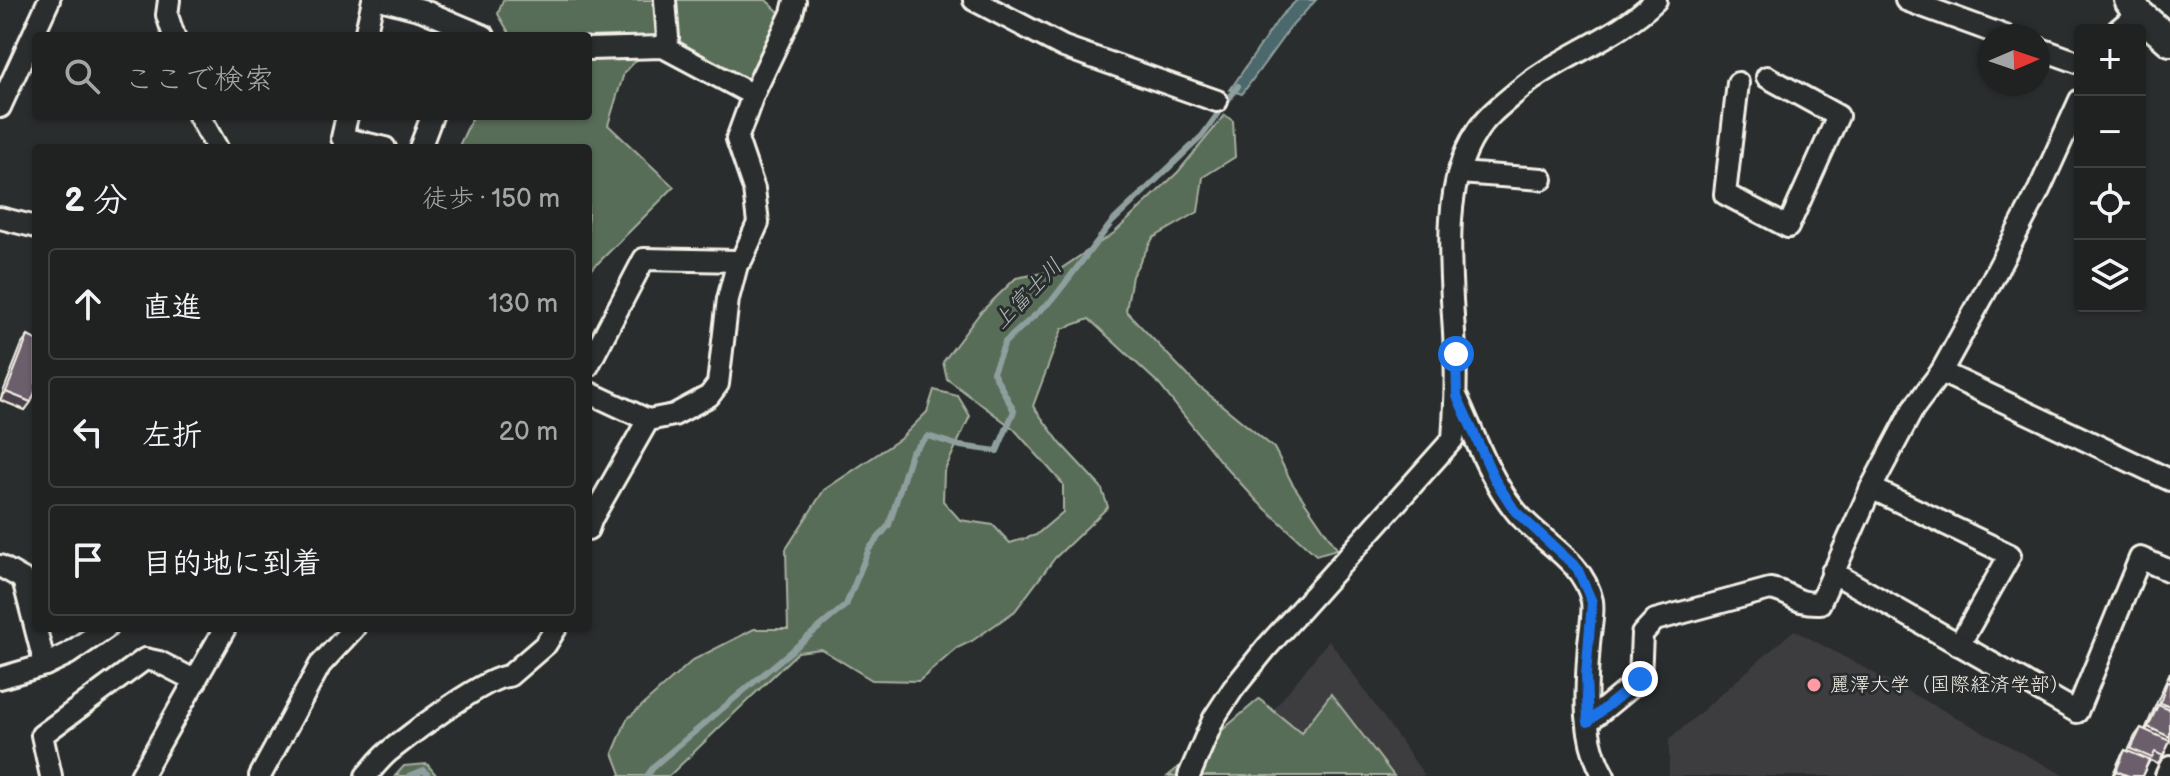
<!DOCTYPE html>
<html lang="ja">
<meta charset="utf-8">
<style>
:root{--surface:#202222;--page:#2d2f2f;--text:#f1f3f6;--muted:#a2a4a5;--line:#3d3f40}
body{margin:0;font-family:"Balsamiq Sans","Klee One",sans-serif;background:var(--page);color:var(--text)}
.controls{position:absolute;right:24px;top:24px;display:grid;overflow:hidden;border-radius:8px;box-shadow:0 2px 6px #0004}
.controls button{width:72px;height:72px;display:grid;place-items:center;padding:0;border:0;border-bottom:2px solid var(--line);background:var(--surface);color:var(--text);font:40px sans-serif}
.compass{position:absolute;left:1978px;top:24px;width:72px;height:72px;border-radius:50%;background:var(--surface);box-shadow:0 2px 6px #0004;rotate:88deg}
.stop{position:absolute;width:24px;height:24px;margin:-18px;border:6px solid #1a73e8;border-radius:50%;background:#fff}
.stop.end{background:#1a73e8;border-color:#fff;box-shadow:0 2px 8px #0008}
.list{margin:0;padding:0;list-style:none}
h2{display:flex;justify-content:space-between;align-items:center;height:104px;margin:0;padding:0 32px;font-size:34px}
h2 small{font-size:26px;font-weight:400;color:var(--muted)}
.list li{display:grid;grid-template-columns:52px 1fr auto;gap:24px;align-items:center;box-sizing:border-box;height:112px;margin:0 16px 16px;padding:0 16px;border:2px solid var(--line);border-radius:8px}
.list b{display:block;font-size:30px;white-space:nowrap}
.list em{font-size:26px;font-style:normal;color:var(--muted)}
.icon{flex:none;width:44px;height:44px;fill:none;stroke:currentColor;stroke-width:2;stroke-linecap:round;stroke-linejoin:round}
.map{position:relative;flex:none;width:2170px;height:776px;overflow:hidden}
.search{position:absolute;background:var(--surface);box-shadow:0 2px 6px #0004;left:32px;top:32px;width:560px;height:88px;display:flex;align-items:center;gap:20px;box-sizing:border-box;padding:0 28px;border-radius:8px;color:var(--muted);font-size:30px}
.panel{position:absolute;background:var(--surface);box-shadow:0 2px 6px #0004;left:32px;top:144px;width:560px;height:488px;border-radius:8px}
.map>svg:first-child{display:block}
</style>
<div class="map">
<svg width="2170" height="776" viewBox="0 0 2170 776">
<rect width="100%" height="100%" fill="#2a2d2e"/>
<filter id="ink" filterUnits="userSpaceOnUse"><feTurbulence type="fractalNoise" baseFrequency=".0125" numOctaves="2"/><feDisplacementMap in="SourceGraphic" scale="16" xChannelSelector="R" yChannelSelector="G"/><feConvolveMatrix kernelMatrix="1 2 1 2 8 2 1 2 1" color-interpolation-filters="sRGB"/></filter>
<g filter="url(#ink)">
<g fill="#3e3c41">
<polygon points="1794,630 2065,776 1669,776 1669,740"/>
<polygon points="1329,640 1425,776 1221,776"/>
</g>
<g fill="#596d58" stroke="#a6afa0" stroke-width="2">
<polygon points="503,0 766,0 780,13 746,83 664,31 624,73 608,125 674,187 588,273 588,148 458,148 473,116 588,116 588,36 511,36 498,14"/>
<polygon points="1225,115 1233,121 1235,157 1203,177 1198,212 1153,238 1132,276 1126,311 1196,384 1274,448 1292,483 1337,549 1316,555 1258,502 1220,461 1158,383 1089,319 1062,329 1033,406 1061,444 1101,487 1108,507 1055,558 1015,611 972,641 957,648 919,681 872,680 821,649 798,652 669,776 619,776 621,774 613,753 627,719 693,660 754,629 788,629 786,549 824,490 900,439 927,412 934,390 958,396 970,416 944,472 943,501 960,520 993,525 1010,543 1036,535 1063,512 1063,484 1014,429 947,379 943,362 980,313 1016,278 1059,270 1114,233 1178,172"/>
<polygon points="1331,694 1394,776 1168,776 1259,699 1301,733"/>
<polygon points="427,764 437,776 395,776 404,766"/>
</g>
<polygon fill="#4b686d" stroke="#8f9f9e" stroke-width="2" points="1297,0 1316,0 1290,28 1242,94 1230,90 1280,17"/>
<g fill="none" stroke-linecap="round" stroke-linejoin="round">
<g stroke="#8f9f9e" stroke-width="6">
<polyline points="409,776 424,770 429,776"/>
<polyline points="647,776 655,765 846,605 869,549 889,525 911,453 928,436 960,446 997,451 1014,411 993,372 1005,342 1053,299 1112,222 1202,136 1238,86"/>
</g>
<defs>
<g id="minor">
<polyline points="169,0 167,15 174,36"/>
<polyline points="384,0 422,10 484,36"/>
<polyline points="974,0 1064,47 1217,101"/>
<polyline points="1906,0 2005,36"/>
<polyline points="2118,30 2138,13"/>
<polyline points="365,36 373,0"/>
<polyline points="663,47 668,38 665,0"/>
<polyline points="2038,48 2080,63"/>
<polyline points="588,49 663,47 753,95"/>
<polyline points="1738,83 1725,194 1788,227 1838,116 1767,77"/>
<polyline points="0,107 49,0"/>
<polyline points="199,116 217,148"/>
<polyline points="347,116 342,138 385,148"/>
<polyline points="420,148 432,116"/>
<polyline points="1459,173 1542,179"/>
<polyline points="0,218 36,227"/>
<polyline points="738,261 742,259 758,223 754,189 737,139 753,95 792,13 795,1"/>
<polyline points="588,366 644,259 738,261 728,299 718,384 709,396 674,415 648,420 588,392"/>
<polyline points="1941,372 2170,480"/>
<path d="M1458,400C1475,437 1489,477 1514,509C1538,541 1583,558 1592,601C1594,614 1590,631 1589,644C1586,688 1581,737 1604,776"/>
<polyline points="1871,488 2010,555 1959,645"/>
<polyline points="588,529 592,518 648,420"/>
<polyline points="0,566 23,579 45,665"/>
<polyline points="1832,572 2077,712 2140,558 2170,571"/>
<polyline points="0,678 45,665 68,654 106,628"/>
<path d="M1588,722L1640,679L1642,634L1655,620L1770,589C1792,592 1792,604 1820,603L1871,488L1913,409L1941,372L1993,278L2039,190L2080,100"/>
<polyline points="51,776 42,735 145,659 159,662 196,681"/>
<polyline points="141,776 225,628"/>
<polyline points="260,776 320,665 354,628"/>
<path d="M366,776C374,767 382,756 392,749C412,733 487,676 509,676L546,644L556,628"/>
<path d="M1189,776L1214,718L1233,689L1267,647L1453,439C1455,410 1457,382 1455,354C1453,287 1437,192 1476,133C1486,116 1504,103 1519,90C1561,55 1616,39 1656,0"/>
<polyline points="2166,776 2170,767"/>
</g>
<polyline id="secondary" points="2129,0 2138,13 2170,41"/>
</defs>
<use href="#minor" stroke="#f4f1e8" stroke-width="26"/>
<use href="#secondary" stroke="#f4f1e8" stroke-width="34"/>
<use href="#minor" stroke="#2a2d2e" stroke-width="20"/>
<use href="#secondary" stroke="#2a2d2e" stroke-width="28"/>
</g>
<g fill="#5d525d" stroke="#f4f1e8" stroke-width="2">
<polygon points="28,336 31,402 25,410 0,400 22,344"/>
<polygon points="2170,672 2170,742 2163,756 2158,764 2150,760 2142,776 2112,776 2120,758 2125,750 2128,751 2135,736 2141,728 2145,730"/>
</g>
<g fill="#4c424c" stroke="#f4f1e8" stroke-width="2">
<polygon points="6,392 31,402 25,410 0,400"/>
<polygon points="2160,703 2170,707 2170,717 2157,708"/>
<polygon points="2148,727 2170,737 2170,742 2143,735"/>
<polygon points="2116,771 2129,776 2113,776"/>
</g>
<g fill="#6c5f6c" stroke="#f4f1e8" stroke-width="2">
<polygon points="28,336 36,340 36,390 31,402 6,392"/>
<polygon points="2167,682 2170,683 2170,707 2160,703"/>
<polygon points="2158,705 2170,710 2170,737 2148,727"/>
<polygon points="2141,728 2170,741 2163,756 2155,752 2152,758 2131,749"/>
<polygon points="2125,750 2149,760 2142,776 2129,776 2116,771"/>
</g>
</g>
<g fill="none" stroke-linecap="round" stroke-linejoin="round" filter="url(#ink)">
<polyline stroke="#1a73e8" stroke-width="10" points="1456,354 1457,396 1495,480 1515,511 1577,568 1592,602 1586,675 1588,722 1640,679"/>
</g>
<circle fill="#ff9aa2" stroke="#2a2d2e" stroke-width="3" cx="1814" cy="685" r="8"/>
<g text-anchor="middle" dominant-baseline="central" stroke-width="6" stroke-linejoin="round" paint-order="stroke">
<g font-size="20" fill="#f4f1e8" stroke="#2a2d2e" text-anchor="start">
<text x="1830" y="685">麗澤大学（国際経済学部）</text>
</g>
<g font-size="22" font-style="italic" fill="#b0bab7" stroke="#2a2d2e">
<text transform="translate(1028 294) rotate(-46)">上富士川</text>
</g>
</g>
</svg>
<div class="controls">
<button>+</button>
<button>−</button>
<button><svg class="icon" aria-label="locate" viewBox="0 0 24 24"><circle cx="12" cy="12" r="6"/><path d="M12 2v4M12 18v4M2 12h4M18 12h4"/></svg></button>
<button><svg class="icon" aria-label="layers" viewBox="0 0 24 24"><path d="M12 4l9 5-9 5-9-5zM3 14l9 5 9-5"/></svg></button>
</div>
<svg class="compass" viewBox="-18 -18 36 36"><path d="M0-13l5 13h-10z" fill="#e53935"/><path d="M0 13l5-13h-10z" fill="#a2a4a5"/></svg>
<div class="stop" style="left:1456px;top:354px"></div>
<div class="stop end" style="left:1640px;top:679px"></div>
<div class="search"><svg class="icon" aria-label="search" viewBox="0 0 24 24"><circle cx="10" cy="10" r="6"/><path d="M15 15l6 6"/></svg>ここで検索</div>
<section class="panel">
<h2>2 分<small>徒歩 · 150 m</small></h2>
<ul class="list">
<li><svg class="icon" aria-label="ahead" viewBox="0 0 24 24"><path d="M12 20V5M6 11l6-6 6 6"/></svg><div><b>直進</b></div><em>130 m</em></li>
<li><svg class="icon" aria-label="left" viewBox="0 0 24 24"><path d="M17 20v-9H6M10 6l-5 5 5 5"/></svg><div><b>左折</b></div><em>20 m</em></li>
<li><svg class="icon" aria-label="arrive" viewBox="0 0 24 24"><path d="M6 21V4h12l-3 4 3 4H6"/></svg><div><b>目的地に到着</b></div></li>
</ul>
</section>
</div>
